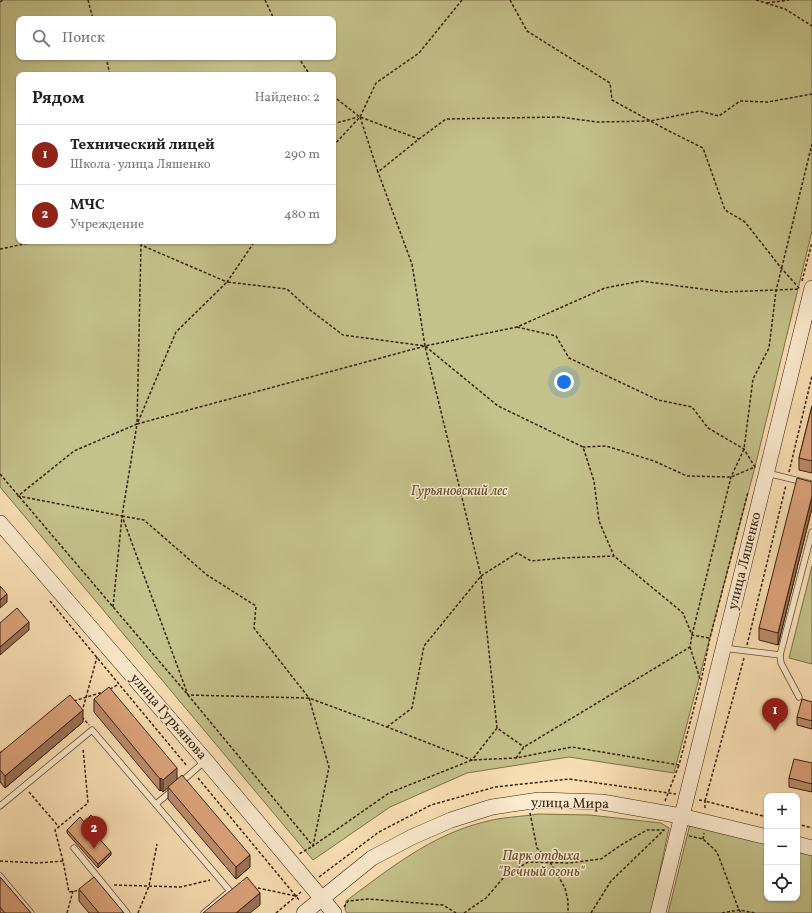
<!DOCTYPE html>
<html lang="ru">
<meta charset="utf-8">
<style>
:root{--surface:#fff;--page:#f2f2f2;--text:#222;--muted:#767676;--line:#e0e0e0;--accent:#8f2418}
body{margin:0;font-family:Vollkorn,serif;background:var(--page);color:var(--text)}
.controls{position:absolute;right:12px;bottom:12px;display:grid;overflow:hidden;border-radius:8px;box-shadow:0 1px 3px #0004}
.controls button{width:36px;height:36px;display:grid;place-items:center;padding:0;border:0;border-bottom:1px solid var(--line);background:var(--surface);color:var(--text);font:20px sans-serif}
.you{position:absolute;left:564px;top:382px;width:14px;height:14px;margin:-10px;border:3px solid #fff;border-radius:50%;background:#1a73e8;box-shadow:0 0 0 6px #1a73e833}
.badge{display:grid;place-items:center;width:26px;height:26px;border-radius:50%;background:var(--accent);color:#fff;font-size:13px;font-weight:700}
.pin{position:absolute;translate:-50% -33px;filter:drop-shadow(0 1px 2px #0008)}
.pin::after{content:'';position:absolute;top:21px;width:14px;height:12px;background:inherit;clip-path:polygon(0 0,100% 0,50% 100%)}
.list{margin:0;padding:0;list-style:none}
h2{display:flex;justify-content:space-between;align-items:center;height:52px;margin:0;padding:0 16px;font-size:17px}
h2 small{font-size:13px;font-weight:400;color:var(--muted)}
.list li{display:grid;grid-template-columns:26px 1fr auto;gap:12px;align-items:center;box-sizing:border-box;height:60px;padding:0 16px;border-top:1px solid var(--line)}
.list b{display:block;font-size:15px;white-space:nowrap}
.list p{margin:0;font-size:13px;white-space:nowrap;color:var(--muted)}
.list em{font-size:13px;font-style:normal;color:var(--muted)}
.icon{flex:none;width:22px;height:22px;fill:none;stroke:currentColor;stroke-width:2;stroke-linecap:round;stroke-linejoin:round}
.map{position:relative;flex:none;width:812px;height:913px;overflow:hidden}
.search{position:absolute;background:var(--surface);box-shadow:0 1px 3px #0004;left:16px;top:16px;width:320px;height:44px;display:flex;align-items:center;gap:10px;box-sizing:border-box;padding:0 14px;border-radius:8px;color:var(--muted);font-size:15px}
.panel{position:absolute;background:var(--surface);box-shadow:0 1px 3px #0004;left:16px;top:72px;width:320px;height:172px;border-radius:8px}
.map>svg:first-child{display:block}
</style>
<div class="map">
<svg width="812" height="913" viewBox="0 0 812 913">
<rect width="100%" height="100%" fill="#fae0b5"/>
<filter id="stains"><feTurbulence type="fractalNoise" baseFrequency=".005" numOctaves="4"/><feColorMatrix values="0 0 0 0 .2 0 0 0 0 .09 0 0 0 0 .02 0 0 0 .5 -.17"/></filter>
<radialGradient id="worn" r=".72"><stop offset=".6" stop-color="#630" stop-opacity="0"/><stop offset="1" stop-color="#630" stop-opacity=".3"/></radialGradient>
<g fill="#c4c18a" stroke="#7c704a" fill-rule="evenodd">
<path d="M0,0H812V231L755,467L674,773L569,757L467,773L390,807L313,860L0,487ZM19,19H333V57H19ZM19,75H333V241H19Z"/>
<polygon points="812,566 812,664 789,658"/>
<path d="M538,814L590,815L661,823L669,828L651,913H347L345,910L346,901C389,869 431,835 484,822C501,817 520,817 538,814Z"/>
<polygon points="690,824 767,843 767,898 797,898 797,850 812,854 812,913 668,913"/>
</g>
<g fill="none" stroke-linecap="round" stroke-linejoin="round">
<defs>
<g id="lane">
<polyline points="767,473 812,484"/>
<polyline points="723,648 780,655"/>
<polyline points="799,697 781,663 780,655 812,532"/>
<polyline points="180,783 205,761"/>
<polyline points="156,804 174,789"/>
<polyline points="0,806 92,730 230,891 204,913"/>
<polyline points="74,848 127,913"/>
<polyline points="0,876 31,913"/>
</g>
<g id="secondary">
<polyline points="0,523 206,761 334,913"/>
<polyline points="797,844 812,848"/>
<polyline points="304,913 372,858 412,837 451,820 492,807 539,800 602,802 681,816 767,837"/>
<polyline points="658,913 812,288"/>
</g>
</defs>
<use href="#lane" stroke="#664f35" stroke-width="7"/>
<use href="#secondary" stroke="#351f0a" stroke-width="16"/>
<g stroke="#351f0a" stroke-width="1.5" stroke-dasharray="3 2" stroke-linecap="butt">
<polyline points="88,0 93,19"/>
<polyline points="265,0 274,19"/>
<polyline points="510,0 527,31 610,83 612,100 667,130 703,148 725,210 745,222 782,269 800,289"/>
<polyline points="756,0 785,9 812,26"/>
<polyline points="0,2 3,0"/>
<polyline points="767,3 789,0"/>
<polyline points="106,57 110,75"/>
<polyline points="298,57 310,75"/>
<polyline points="333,96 360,117 419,139"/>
<polyline points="360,117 378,172 419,139 446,119 560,117 597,122 650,121 700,111 719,116 740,101 768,102 812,94"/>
<polyline points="333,124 358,117"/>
<polyline points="333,146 360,117 376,83 419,53 462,0"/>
<polyline points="0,249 39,241"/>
<polyline points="802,281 812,242"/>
<polyline points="517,327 556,336 569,358 658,400 692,407 708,428 744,449 755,467 731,477 687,476 654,461 606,446 583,447"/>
<polyline points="138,422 176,332 227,282 287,289 310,310 343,335 425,346 412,264 378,172"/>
<polyline points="789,472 812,376"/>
<polyline points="0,474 188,695 313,846 389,793 472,760 516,758 572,747 679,765 701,681 710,638 748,492"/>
<polyline points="122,516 144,520 207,575 256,606 254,628 309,698 329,767 313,846 299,854"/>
<polyline points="50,601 187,766"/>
<polyline points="113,607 122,516 18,496 74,451 137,424 141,245 227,282 255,241"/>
<polyline points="709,638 692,635 683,613 614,556 599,521 594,481 583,447 498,406 425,346 517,327 605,288 641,281 725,292 800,289"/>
<polyline points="747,645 786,485"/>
<polyline points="690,647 700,679"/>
<polyline points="744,658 705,801 767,817"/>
<polyline points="110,689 119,684"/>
<polyline points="74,701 103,692"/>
<polyline points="82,712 97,657"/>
<polyline points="82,717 89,725"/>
<polyline points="387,727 412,708 424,646 481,576 517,553 531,561 562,558 614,556"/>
<polyline points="497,728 472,760 387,727 309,698 188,695 122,516 137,424 425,346 481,576 497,728 524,747"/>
<polyline points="0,753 5,749"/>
<polyline points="516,758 524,747 690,647 692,635 731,477 744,449 753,379 769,348 776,291 812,144"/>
<polyline points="198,778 300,901"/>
<polyline points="29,792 59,827"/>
<polyline points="699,800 705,801 705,810"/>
<polyline points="665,801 679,765"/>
<polyline points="530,813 537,848 550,862 565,888 568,901 568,913"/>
<polyline points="797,824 812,828"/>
<polyline points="689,836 703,839 717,852 739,910 741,913"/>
<polyline points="703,839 704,833"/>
<polyline points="0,861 37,863 63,861 69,892 81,890"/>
<polyline points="63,861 55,830 88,803 83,748"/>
<polyline points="319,877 379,832 431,805 495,787 569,779 676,794"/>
<polyline points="114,885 181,887 210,880"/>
<polyline points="253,887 296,896"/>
<polyline points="344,907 348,901 368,899 443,905 456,913"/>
<polyline points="67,913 73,891"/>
<polyline points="138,913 149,886 157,844"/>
<polyline points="276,913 301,892"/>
<polyline points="464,913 486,898 505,876 528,862 569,863 601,859 621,845 647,830 665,830"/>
<polyline points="591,913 611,881 664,830"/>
<polyline points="722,913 739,910 755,913"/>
</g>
<use href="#lane" stroke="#fcebcf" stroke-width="5.5"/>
<use href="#secondary" stroke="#fcebcf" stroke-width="15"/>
</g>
<g fill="#be8d6c" stroke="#351f0a">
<polygon points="812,406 812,473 799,470 799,458"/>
<polygon points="812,482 812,508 778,645 759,640 759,628"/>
<polygon points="94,699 177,779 250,867 236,879 168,799 168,787 163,792 161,790 160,791 94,712"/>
<polygon points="812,702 812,729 797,725 797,717"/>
<polygon points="83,722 5,788 0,782 0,753"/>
<polygon points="812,763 812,792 789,787 789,778"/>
<polygon points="84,822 96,825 91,830 111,855 98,868 67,833 67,830"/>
<polygon points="0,877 31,913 0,913"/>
<polygon points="79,889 124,913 89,913 79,901"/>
</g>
<g fill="#9b7358" stroke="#351f0a">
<polygon points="812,496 812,508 778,645 778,633"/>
<polygon points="7,594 7,602 0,608 0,600"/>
<polygon points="29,622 29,630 0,655 0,647"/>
<polygon points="83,710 83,722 5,788 5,776"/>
<polygon points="177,768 177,780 163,792 163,780"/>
<polygon points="161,778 161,790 160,791 160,779"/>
<polygon points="96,822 96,825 90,831 90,828"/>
<polygon points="111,852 111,855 98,868 98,864"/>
<polygon points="250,855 250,867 236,879 236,867"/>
<polygon points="260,893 260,905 250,913 236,913"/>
</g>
<g fill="#dda47d" stroke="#351f0a">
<polygon points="812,406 812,461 799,458"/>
<polygon points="797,478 812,482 812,496 778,633 759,628"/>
<polygon points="0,586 7,594 0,600"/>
<polygon points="17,608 29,622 0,647 0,623"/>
<polygon points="109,687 177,768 163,780 161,778 160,779 94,699"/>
<polygon points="70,695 83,710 5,776 0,770 0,753"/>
<polygon points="802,699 812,702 812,721 797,717"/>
<polygon points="794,759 812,763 812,784 789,778"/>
<polygon points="182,775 250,855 236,867 168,787"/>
<polygon points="91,815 96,822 90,828 111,852 98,864 67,830 80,817 84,822"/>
<polygon points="0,877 31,913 5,913 0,907"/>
<polygon points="94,877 124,913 99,913 79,889"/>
<polygon points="247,877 260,893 236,913 203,913"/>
</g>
<g text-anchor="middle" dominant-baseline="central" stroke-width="3" stroke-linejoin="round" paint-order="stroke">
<g font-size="14" font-style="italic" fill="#605030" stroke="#fcebcf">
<text x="459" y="491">Гурьяновский лес</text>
<text x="541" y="856">Парк отдыха<tspan x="541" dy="16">"Вечный огонь"</tspan></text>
</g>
<g font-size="14" fill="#351f0a" stroke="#fcebcf">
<text transform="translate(745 561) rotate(-76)">улица Ляшенко</text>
<text transform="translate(168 717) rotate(49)">улица Гурьянова</text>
<text transform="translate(570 804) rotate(1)">улица Мира</text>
</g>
</g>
<rect width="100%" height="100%" filter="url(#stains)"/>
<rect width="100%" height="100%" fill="url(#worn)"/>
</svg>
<div class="controls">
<button>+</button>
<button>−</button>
<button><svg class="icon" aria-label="locate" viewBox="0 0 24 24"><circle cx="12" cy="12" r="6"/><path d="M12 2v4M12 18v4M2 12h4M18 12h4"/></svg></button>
</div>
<div class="you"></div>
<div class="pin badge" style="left:775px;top:731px">1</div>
<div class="pin badge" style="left:94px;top:849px">2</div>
<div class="search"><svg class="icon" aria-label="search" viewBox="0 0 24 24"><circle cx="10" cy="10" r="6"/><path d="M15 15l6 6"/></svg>Поиск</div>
<section class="panel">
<h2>Рядом<small>Найдено: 2</small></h2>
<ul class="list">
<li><span class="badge">1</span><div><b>Технический лицей</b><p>Школа · улица Ляшенко</p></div><em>290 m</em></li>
<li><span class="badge">2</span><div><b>МЧС</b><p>Учреждение</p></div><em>480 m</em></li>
</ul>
</section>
</div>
